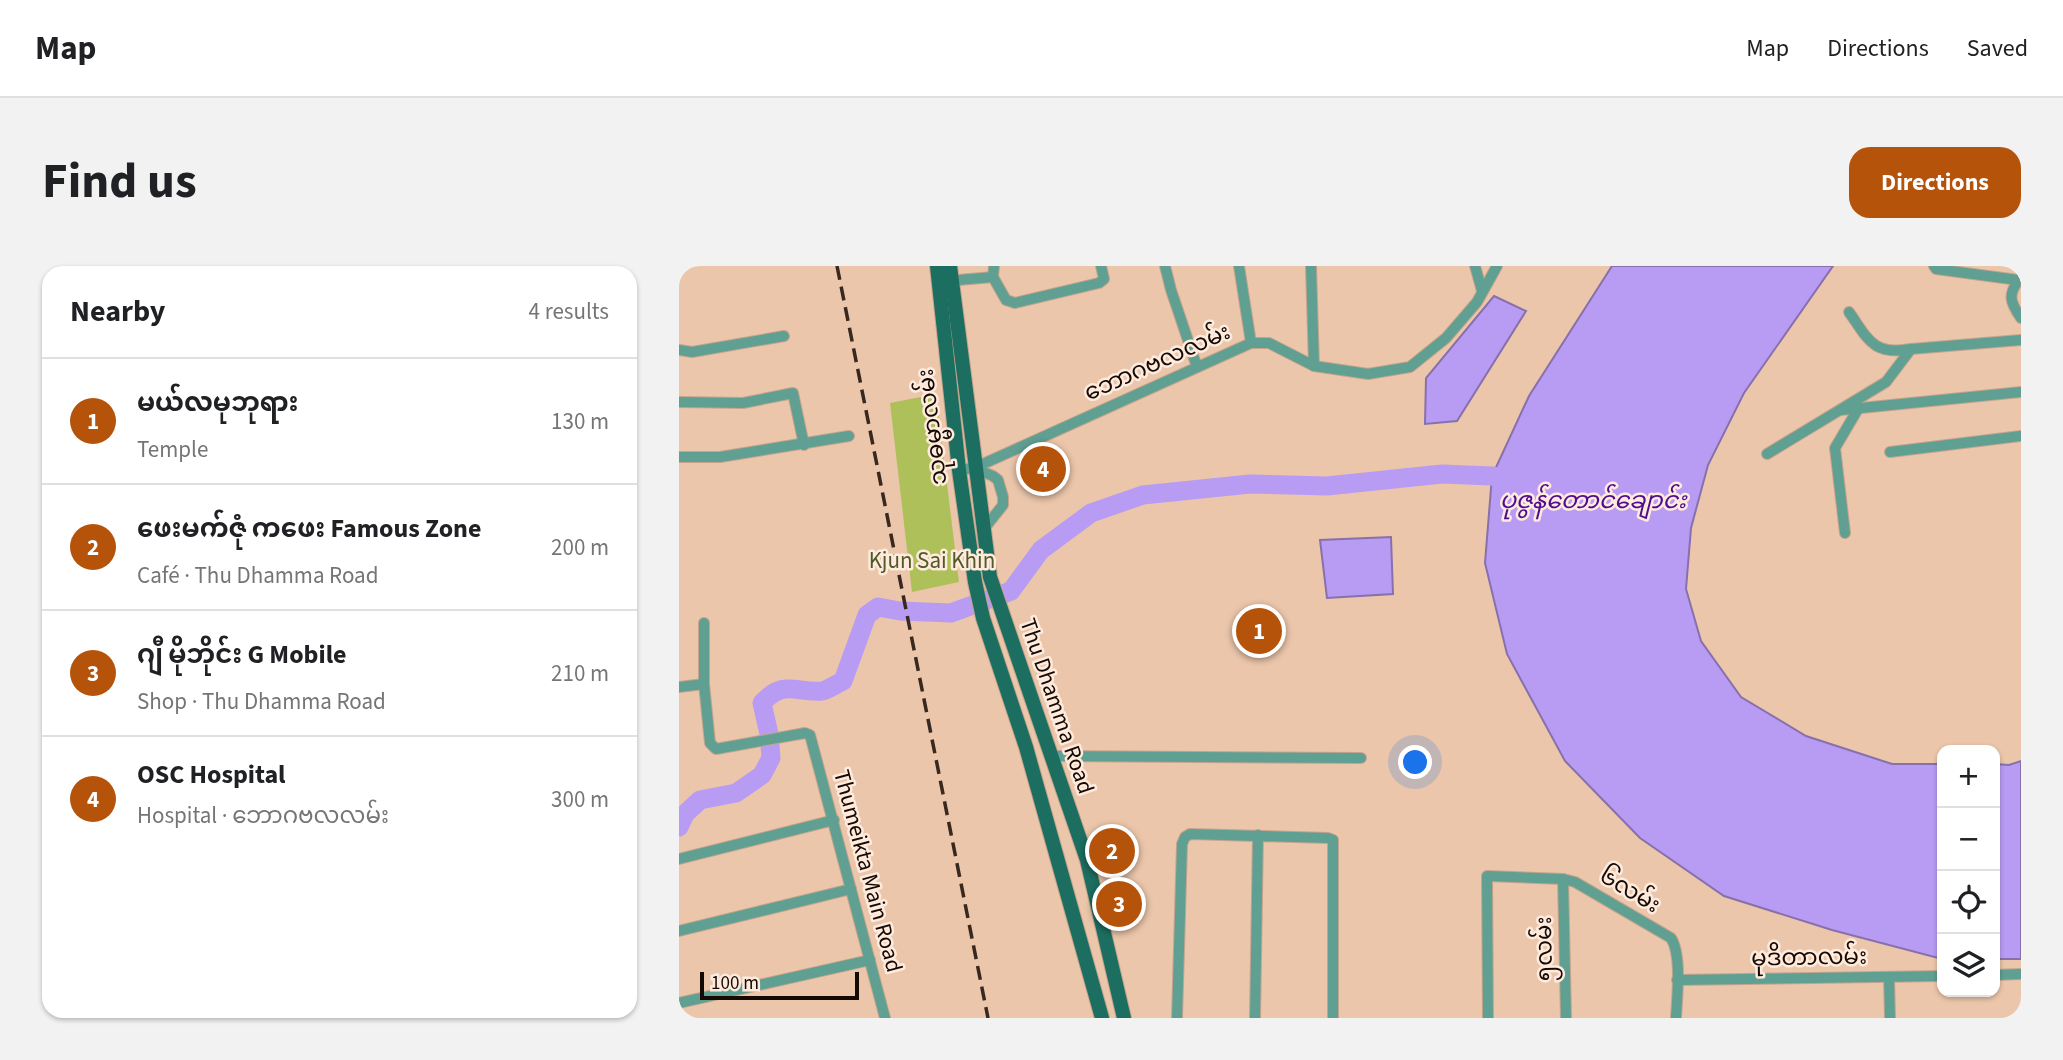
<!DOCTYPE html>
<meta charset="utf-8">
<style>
:root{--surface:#fff;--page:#f2f2f2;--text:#202124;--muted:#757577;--line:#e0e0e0;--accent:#b45309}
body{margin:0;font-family:"Source Sans 3","Noto Sans Myanmar",sans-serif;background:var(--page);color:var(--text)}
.controls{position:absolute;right:21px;bottom:21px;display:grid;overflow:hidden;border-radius:14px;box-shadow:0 2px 5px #0004}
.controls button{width:63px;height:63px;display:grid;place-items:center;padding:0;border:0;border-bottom:2px solid var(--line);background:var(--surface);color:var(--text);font:35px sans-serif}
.scale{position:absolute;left:21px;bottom:18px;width:159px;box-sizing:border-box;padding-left:7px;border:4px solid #150902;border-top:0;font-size:19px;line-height:24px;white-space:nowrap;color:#150902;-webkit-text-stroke:5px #feebdd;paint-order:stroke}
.you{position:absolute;left:737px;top:497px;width:24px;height:24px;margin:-18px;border:5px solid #fff;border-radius:50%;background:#1a73e8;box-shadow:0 0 0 10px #1a73e833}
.badge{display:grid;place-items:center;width:46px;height:46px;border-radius:50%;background:var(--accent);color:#fff;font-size:23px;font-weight:700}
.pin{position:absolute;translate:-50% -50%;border:4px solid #fff;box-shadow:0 2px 7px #0006}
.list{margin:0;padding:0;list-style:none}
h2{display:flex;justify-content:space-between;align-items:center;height:91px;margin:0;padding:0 28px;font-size:30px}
h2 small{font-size:23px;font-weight:400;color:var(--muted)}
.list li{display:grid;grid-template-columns:46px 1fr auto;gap:21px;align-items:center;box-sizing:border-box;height:126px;padding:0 28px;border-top:2px solid var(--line)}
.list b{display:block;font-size:26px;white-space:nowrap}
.list p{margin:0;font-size:23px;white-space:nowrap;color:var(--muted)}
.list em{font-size:23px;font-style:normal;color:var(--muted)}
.icon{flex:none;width:38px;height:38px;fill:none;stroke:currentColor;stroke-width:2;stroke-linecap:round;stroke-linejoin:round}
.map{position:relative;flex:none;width:1342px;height:752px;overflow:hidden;border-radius:21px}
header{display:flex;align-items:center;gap:42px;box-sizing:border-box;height:98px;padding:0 35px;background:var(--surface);border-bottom:2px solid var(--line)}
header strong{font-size:33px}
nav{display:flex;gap:38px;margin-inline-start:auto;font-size:24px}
.intro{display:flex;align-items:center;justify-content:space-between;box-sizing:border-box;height:168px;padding:0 42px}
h1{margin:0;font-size:49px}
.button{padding:18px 32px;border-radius:21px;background:var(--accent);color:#fff;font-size:24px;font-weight:700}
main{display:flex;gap:42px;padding:0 42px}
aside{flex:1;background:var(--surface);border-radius:21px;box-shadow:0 2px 5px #0004}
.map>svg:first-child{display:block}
</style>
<header>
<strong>Map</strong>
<nav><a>Map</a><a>Directions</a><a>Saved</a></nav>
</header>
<div class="intro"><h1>Find us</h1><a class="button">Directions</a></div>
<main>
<aside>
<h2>Nearby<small>4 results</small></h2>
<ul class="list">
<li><span class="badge">1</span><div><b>မယ်လမုဘုရား</b><p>Temple</p></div><em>130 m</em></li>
<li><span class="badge">2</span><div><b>ဖေးမက်ဇုံ ကဖေး Famous Zone</b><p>Café · Thu Dhamma Road</p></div><em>200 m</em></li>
<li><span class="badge">3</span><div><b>ဂျီ မိုဘိုင်း G Mobile</b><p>Shop · Thu Dhamma Road</p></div><em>210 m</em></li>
<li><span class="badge">4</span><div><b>OSC Hospital</b><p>Hospital · ဘောဂဗလလမ်း</p></div><em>300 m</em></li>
</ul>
</aside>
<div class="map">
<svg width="1342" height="752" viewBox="0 0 1342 752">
<rect width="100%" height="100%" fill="#ebc6ab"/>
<polygon fill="#aec059" points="257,128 280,316 233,326 211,137"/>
<g fill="#b89cf3" stroke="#8770ab" stroke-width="2">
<polygon points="933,0 1154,0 1065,127 1029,199 1012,262 1007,323 1022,375 1062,431 1127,470 1213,498 1263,498 1263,693 1153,664 1045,630 961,572 886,495 828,388 806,297 813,210 850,130"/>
<polygon points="815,30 847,45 778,155 746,158 747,112"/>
<polygon points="712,271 714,328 648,332 641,274"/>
<polygon points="1342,495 1342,693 1316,693 1316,498 1330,499"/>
</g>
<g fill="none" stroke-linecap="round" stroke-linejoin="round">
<path stroke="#b89cf3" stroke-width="19" d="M0,561L6,548L21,534L57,527L83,509L92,492L90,468L83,437C105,413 116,427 143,425C149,424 157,418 164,415L188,349L199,341L221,345L272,347L332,325L362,284L412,247L464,229L571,218L648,220L763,208L813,210L838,214"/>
<defs>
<g id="minor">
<polyline points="315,0 314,11 327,34 336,37 420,17 425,13 422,0"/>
<polyline points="486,0 492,24 518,101"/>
<polyline points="560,0 572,77"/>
<polyline points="632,0 635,100"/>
<polyline points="796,0 803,25"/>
<polyline points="1255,0 1257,3 1339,14"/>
<path d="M1341,12C1329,28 1330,35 1342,52"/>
<polyline points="268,15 314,11"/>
<path d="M1170,46C1189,73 1194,90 1232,83"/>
<polyline points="0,84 13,86 105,70"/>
<polyline points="0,136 64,137 114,127 125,179"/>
<polyline points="1162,144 1342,126"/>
<polyline points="1211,186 1342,170"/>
<polyline points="1088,188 1207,116 1232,83 1342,74"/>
<polyline points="0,191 41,191 170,170"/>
<polyline points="295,202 314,210 319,214 324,231 324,239 304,264"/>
<polyline points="280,204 295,202 572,77 590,77 635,100 689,108 731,101 767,72 798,36 818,0"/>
<polyline points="1166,267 1156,182 1179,143"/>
<polyline points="25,357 25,418"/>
<polyline points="0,421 25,418 31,477 37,483 126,467 131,469 206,752"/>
<polyline points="372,490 682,492"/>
<polyline points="0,593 155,554"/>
<polyline points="884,613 887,752"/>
<polyline points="0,665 172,623"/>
<polyline points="1316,709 1342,708"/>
<polyline points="1210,711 1211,752"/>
<polyline points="998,714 1263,710"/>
<polyline points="0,737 191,694"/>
<polyline points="498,752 503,578 506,571 511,568 649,572 654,574 654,752"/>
<polyline points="576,752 579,569"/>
<path d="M809,752L808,610L884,613L896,616L992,672C1003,689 998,732 997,752"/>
</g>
<g id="major">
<polyline points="258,0 280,204 296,316 304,352 347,481 423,752"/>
<polyline points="271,0 311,311 408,594 445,752"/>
</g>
</defs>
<use href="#minor" stroke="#c4a48d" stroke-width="12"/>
<use href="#major" stroke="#c4a48d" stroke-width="16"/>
<use href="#minor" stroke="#5fa092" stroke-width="10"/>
<use href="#major" stroke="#1c6e60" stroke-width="14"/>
<polyline stroke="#38281e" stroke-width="3.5" stroke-dasharray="14 7" stroke-linecap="butt" points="158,0 309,752"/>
</g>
<g text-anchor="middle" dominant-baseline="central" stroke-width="5" stroke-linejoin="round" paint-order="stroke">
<g font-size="23" fill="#150902" stroke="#feebdd">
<text transform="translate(478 96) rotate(-24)">ဘောဂဗလလမ်း</text>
<text transform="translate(253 161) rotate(-97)">သုဓမ္မာလမ်း</text>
<text transform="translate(378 440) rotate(71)">Thu Dhamma Road</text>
<text transform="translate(189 605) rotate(75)">Thumeikta Main Road</text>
<text transform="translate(951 624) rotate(31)">၆လမ်း</text>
<text transform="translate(865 683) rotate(-91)">၅လမ်း</text>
<text transform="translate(1130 691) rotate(-1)">မုဒိတာလမ်း</text>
</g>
<g font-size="23" fill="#515a26" stroke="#feebdd">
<text x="253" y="294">Kjun Sai Khin</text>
</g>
<g font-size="24" font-style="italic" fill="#4e0c91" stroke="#feebdd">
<text x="914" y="234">ပုဇွန်တောင်ချောင်း</text>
</g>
</g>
</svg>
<div class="controls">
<button>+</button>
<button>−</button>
<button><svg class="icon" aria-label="locate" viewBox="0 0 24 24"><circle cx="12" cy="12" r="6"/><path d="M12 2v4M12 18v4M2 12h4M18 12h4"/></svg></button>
<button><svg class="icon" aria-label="layers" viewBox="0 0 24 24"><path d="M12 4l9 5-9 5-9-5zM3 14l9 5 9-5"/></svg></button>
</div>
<div class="scale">100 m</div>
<div class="you"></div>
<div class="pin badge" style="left:580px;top:365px">1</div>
<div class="pin badge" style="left:433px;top:585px">2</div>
<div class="pin badge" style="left:440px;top:638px">3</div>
<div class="pin badge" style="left:364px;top:203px">4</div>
</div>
</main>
